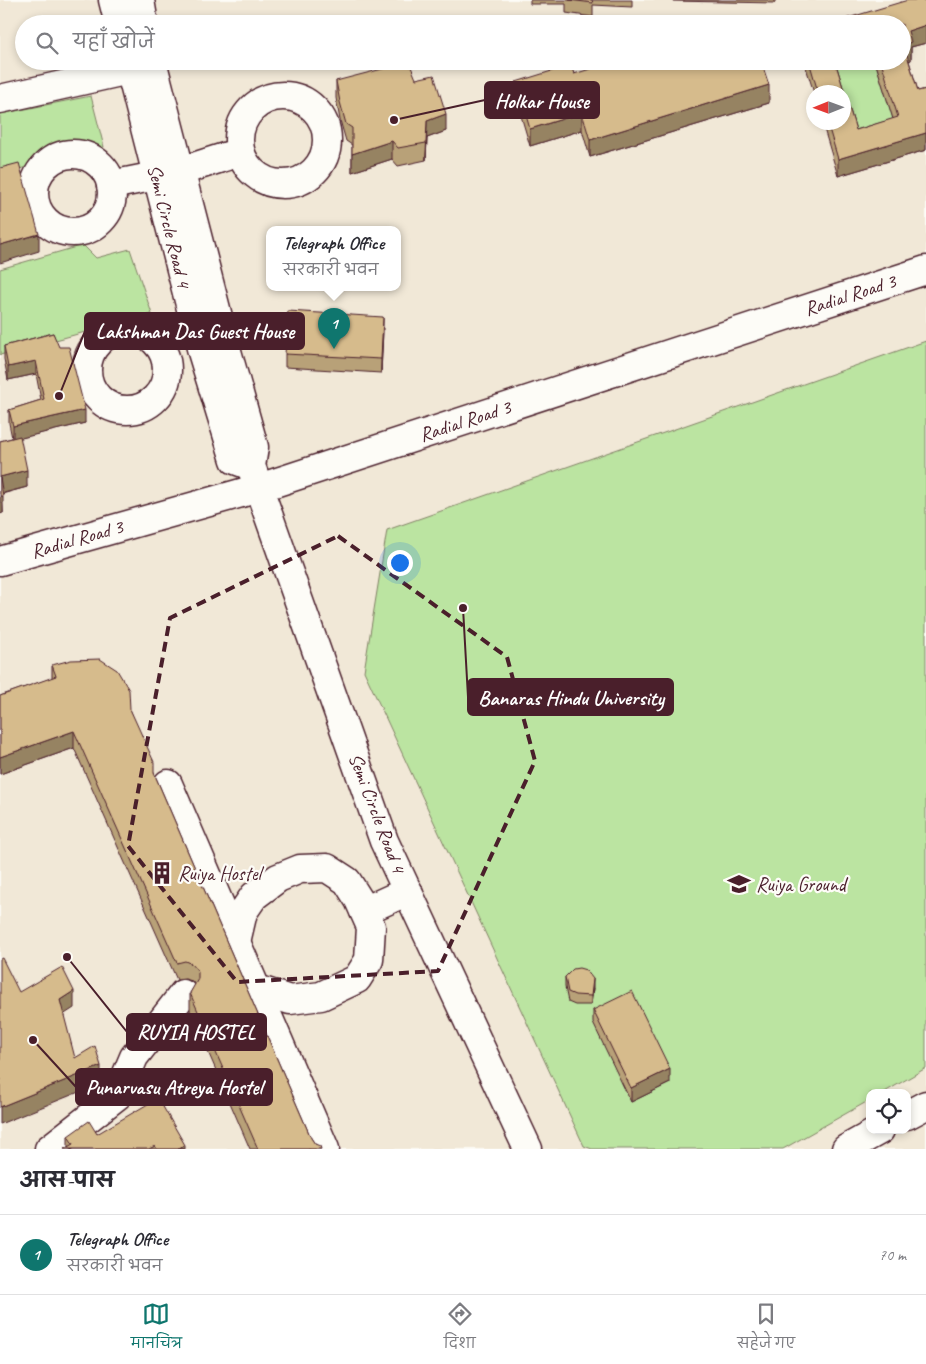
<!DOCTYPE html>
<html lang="hi">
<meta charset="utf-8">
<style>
:root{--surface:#fff;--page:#f2f2f3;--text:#2b2b33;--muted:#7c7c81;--line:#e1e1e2;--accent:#0f766e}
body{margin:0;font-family:Caveat,"Playpen Sans Deva",sans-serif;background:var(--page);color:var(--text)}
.controls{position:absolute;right:15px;bottom:15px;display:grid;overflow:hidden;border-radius:10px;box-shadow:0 2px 8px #0003}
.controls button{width:45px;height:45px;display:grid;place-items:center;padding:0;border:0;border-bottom:1px solid var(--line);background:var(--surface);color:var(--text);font:25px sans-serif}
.compass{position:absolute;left:806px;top:85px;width:45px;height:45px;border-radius:50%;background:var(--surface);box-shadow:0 2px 8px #0003;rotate:269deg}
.you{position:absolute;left:399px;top:562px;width:18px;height:18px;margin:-12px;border:4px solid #fff;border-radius:50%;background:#1a73e8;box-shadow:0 0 0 8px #1a73e833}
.badge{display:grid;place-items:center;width:32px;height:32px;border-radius:50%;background:var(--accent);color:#fff;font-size:16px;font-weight:700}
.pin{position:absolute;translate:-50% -41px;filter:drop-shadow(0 1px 2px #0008)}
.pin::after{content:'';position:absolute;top:26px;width:18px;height:15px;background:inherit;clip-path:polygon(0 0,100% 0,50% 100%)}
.popup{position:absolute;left:266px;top:226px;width:135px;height:65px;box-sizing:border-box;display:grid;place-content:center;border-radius:10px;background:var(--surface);filter:drop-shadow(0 1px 4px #0005);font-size:16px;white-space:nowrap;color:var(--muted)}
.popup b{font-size:19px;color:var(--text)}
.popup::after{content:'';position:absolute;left:50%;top:100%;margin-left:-10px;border:10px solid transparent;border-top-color:var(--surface)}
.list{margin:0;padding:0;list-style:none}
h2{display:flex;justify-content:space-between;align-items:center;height:65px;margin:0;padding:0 20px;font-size:21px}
h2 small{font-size:16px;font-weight:400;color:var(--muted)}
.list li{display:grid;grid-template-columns:32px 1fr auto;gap:15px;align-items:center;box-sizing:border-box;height:80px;padding:0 20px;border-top:1px solid var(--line)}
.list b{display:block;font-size:19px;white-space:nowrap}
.list p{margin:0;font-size:16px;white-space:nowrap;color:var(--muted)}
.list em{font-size:16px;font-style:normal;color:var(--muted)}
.icon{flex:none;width:28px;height:28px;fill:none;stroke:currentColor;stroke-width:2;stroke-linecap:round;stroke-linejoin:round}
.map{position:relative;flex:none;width:926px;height:1149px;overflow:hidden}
.search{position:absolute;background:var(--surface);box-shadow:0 2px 8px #0003;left:15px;right:15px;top:15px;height:55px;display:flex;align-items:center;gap:12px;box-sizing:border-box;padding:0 18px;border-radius:28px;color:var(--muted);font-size:19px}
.sheet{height:145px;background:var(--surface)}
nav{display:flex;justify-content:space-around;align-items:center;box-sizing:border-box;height:70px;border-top:1px solid var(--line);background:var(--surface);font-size:14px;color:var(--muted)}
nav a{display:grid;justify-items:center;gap:2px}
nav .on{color:var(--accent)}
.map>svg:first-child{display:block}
</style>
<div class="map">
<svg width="926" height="1149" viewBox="0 0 926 1149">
<rect width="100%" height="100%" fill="#fdfcf7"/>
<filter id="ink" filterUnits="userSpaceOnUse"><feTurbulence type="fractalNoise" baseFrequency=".02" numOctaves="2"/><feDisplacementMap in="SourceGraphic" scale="10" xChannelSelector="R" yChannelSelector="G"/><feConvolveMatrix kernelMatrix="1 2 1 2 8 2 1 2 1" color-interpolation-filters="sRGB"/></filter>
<g filter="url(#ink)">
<path fill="#f1e8d7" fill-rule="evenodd" d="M0,0H926V1149H0ZM24,24H902V61H24ZM814,92H844V122H814ZM270,230H398V288H270ZM870,1093H907V1130H870Z"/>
<g fill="#bbe4a1" stroke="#828266">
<polygon points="830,61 875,61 898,135 856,147 844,92"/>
<polygon points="91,96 104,147 0,174 0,114"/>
<polygon points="83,245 96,258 130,249 152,314 0,355 0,269"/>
<polygon points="926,341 926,1068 883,1093 870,1093 870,1100 783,1149 592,1149 584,1146 364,671 387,530"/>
</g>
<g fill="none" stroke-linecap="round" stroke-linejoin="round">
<defs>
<g id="minor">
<polyline points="113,0 119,24"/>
<polyline points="140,0 144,24"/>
<polyline points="128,61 202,352 235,460 251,466"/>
<polyline points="152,61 225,344 254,447 251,466 384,841 528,1149"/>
<circle cx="283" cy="140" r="44"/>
<polyline points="0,99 147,66"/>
<circle cx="73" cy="193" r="39"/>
<polyline points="111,185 181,171 240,152"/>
<circle cx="127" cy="370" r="40"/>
<polyline points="0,561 259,488 926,270"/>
<polyline points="168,784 325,1149"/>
<polyline points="364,911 408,891"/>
<polyline points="236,942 243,912 254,896 278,878 300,869 327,868 347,881 359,900 371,927 369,960 357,979 321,996 290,1000 257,989"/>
<polyline points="907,1115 926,1105"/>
<polyline points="49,1149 118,1095 134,1057 183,994"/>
<polyline points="846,1149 880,1130"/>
</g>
</defs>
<use href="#minor" stroke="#4a1f2b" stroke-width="31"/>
<use href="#minor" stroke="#fdfcf7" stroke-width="28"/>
</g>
<g fill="#b8a178" stroke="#4a1f2b">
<polygon points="530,0 632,0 632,7 593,5 593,17 566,13 566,4 530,4"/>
<polygon points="673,0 775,0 775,3 673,1"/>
<polygon points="926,0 926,43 911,47 911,60 909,61 918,91 926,89 926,150 838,176 822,122 844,122 844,92 814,92 814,93 804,61 835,61 856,130 893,119 875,61 902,61"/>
<polygon points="574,74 769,103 590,157 582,130 530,146 516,99 516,82"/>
<polygon points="416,79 446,131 427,138 426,160 398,166 392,159 352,172 352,145 346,141 340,120 336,98 336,81"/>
<polygon points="383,330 381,373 285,367 285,354"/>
<polygon points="53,333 85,423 20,438 27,487 2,494 3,513 0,441 12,438 9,423 9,410 41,400 36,374 8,380 4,359 4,346"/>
<polygon points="52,665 130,709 154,773 311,1138 315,1144 321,1149 250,1149 190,1010 190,993 195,985 192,981 185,979 177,980 74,748 0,774 0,696 52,678"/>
<polygon points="565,977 593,988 591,1005 575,1005 568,1002 565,987"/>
<polygon points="593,1010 670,1083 631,1102 593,1023"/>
<polygon points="97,1134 185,1149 64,1149 68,1147 68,1136"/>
</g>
<g fill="#968362" stroke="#4a1f2b">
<polygon points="926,25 926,43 911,47 911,60 904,62 904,45 908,31"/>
<polygon points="769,85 769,103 590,157 590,140"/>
<polygon points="582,113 582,130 530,146 530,129"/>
<polygon points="446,114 446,131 427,138 426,160 427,121"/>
<polygon points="926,133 926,150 838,176 838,159"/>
<polygon points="392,141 392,159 352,172 352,154"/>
<polygon points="39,234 39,251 0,263 0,245"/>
<polygon points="383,317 383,330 381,373 381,359"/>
<polygon points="36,361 36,374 8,380 8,367"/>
<polygon points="85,410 85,423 13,440 13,426"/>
<polygon points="27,470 27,487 0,494 0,477"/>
<polygon points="0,496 3,496 3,513 0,514"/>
<polygon points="74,731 74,748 0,774 0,757"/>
<polygon points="593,979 593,988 591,1005 591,996"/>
<polygon points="74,991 74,1008 60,1017 60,1000"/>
<polygon points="101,1066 101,1083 0,1124 0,1107"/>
<polygon points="670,1069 670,1083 631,1102 631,1088"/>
<polygon points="185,1145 185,1149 178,1149"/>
</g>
<g fill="#d6bb8c" stroke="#4a1f2b">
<polygon points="569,0 592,0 593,3"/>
<polygon points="908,0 926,0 926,25 908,31 911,42 904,45 918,91 926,89 926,133 838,159 827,122 844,122 844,92 818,92 809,61 835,61 856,130 898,117 881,61 902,61 902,24 828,24"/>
<polygon points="616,61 761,61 769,85 590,140 582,113 530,129 516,82 571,65 574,74"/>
<polygon points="409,62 416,79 434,75 446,114 427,121 426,143 398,148 392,141 352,154 352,128 346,124 340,102 336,81"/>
<polygon points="19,163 39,234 0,245 0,168"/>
<polygon points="288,311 383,317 381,359 285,354"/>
<polygon points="53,333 59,347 69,347 85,410 13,426 9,410 44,399 36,361 8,367 4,346"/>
<polygon points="20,436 27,470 0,477 0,441"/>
<polygon points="0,477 3,496 0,496"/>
<polygon points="100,659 117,670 129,690 130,709 154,762 154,773 311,1138 315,1144 320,1146 321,1149 258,1149 190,993 198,979 198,971 192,964 185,961 177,963 74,731 0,757 0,696 56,676 52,665 71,660"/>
<polygon points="2,958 19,992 62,967 74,991 60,1000 75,1058 95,1046 101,1066 0,1107 0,959"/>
<polygon points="579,968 586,970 593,979 591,996 575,995 568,992 565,977 573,969"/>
<polygon points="632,991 670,1069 631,1088 593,1010"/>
<polygon points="158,1098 185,1145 178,1149 157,1149 155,1146 149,1149 64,1149 73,1144 68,1136 89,1121 97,1134"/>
</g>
</g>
<path fill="none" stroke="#4a1f2b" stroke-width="4" stroke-dasharray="10 6" stroke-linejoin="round" d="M338,536L507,657L535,761L438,971L237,982L128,846L170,618Z"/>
<defs>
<symbol id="building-bare" viewBox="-9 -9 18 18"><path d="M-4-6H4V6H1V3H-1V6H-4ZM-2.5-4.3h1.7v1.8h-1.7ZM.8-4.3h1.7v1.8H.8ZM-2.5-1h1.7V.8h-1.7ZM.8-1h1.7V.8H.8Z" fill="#4a1f2b" stroke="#fdfcf7" stroke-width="2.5" paint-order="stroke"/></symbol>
<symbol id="university-bare" viewBox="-9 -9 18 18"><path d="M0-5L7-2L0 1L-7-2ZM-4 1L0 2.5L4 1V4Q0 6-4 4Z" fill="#4a1f2b" stroke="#fdfcf7" stroke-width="2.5" paint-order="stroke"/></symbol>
</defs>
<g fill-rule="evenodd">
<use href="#building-bare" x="146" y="857" width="32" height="32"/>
<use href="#university-bare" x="723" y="868" width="32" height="32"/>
</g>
<g text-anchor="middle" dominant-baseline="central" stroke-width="4.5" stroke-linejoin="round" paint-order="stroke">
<g font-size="20" fill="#4a1f2b" stroke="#fdfcf7">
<text transform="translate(169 226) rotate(76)">Semi Circle Road 4</text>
<text transform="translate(850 295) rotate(-18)">Radial Road 3</text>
<text transform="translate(465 421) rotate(-18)">Radial Road 3</text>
<text transform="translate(77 539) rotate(-16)">Radial Road 3</text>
<text transform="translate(377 813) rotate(69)">Semi Circle Road 4</text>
</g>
<g font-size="20" fill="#4a1f2b" stroke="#fdfcf7" text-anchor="start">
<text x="178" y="873">Ruiya Hostel</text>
<text x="756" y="884">Ruiya Ground</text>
</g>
</g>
<path fill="none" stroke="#4a1f2b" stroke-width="2" d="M394 120L485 100M59 396L85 331M463 608L468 697M67 957L127 1032M33 1040L76 1087"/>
<g fill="#4a1f2b" stroke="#fdfcf7" stroke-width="2">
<circle cx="394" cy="120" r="5"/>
<circle cx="59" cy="396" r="5"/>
<circle cx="463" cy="608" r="5"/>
<circle cx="67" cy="957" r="5"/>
<circle cx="33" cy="1040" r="5"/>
</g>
<g fill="#4a1f2b" stroke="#4a1f2b" stroke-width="2">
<rect x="485" y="82" width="114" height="36" rx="5"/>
<rect x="85" y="313" width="219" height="36" rx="5"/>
<rect x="468" y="679" width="205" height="36" rx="5"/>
<rect x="127" y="1014" width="139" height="36" rx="5"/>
<rect x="76" y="1069" width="196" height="36" rx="5"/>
</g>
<g font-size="21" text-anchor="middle" font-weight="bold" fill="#fff">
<text x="542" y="108">Holkar House</text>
<text x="195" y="338">Lakshman Das Guest House</text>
<text x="571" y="705">Banaras Hindu University</text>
<text x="196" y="1039">RUYIA HOSTEL</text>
<text x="174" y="1094">Punarvasu Atreya Hostel</text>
</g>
</svg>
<div class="controls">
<button><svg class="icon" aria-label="locate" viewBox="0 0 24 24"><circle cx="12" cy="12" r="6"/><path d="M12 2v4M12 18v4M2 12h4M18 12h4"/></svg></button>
</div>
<svg class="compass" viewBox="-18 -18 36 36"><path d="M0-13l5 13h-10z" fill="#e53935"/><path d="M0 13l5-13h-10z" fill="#7c7c81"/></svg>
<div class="you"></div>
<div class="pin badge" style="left:334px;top:349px">1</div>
<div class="popup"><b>Telegraph Office</b>सरकारी भवन</div>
<div class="search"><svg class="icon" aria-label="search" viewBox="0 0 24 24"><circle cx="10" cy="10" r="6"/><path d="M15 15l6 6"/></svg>यहाँ खोजें</div>
</div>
<section class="sheet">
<h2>आस-पास<small></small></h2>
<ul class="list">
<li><span class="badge">1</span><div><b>Telegraph Office</b><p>सरकारी भवन</p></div><em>70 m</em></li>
</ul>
</section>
<nav>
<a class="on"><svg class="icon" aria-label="map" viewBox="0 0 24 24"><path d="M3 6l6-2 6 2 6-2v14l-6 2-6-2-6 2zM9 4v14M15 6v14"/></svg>मानचित्र</a>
<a><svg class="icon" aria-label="directions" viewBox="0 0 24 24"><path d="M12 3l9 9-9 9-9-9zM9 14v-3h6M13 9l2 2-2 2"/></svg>दिशा</a>
<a><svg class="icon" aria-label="saved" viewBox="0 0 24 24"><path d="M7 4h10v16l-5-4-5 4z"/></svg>सहेजे गए</a>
</nav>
